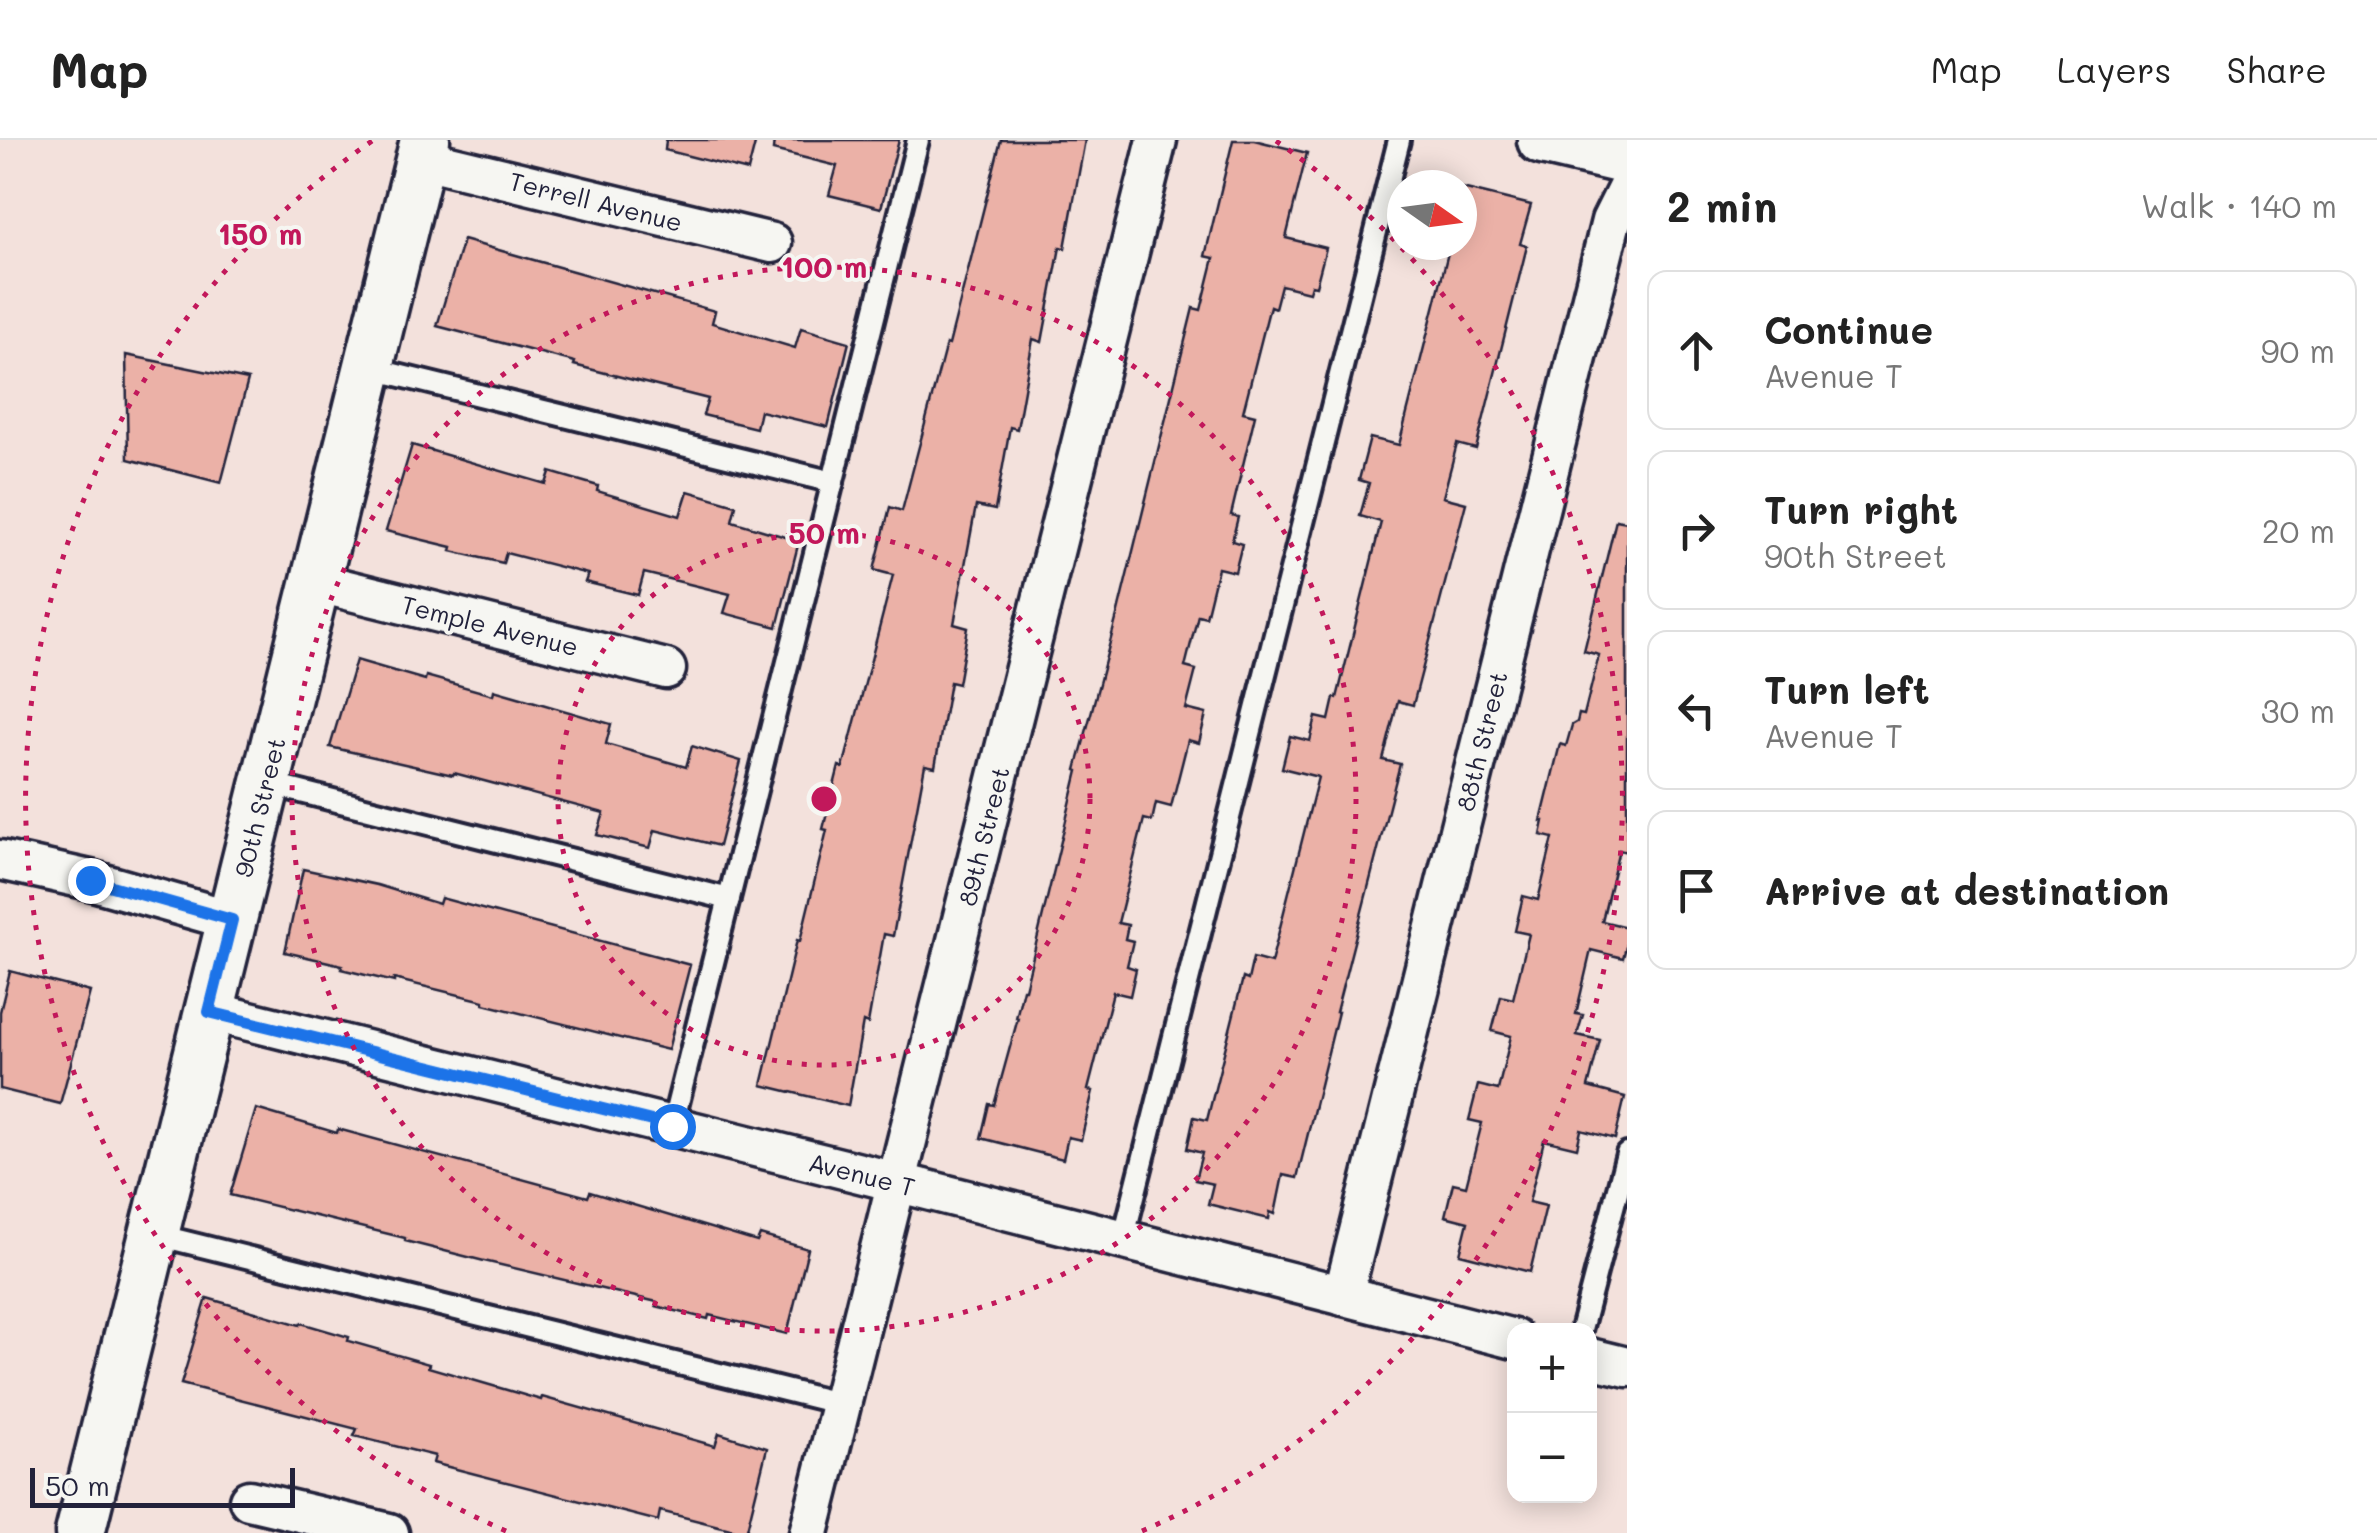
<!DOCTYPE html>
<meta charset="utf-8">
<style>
:root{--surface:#fff;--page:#f6f6f6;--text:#222;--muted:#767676;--line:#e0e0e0}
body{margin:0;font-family:Mali,sans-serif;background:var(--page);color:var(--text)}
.controls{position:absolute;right:30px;bottom:30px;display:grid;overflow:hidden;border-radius:20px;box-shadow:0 5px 25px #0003}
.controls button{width:90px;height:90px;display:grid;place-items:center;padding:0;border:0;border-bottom:2px solid var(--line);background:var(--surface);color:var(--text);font:50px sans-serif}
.compass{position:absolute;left:1387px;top:30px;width:90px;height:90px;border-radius:50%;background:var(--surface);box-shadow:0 5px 25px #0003;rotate:104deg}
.scale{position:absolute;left:30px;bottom:25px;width:265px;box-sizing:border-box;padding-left:10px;border:5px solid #22223b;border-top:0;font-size:28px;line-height:35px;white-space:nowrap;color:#22223b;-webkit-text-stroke:8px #f6f6f2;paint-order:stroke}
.stop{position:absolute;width:30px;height:30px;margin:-22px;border:8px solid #1a73e8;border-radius:50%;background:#fff}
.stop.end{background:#1a73e8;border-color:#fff;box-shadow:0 2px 10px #0008}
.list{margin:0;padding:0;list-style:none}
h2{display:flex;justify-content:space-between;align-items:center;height:130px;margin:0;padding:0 40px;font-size:42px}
h2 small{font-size:32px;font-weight:400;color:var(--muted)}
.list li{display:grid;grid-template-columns:65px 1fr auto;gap:30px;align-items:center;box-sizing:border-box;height:160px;margin:0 20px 20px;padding:0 20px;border:2px solid var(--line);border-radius:20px}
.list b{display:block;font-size:38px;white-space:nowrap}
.list p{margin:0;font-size:32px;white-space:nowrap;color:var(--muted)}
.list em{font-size:32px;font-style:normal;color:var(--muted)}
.icon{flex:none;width:55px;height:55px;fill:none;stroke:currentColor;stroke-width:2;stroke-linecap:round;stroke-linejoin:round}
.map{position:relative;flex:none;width:1627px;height:1393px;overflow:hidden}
header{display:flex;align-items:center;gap:60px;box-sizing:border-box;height:140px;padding:0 50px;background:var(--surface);border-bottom:2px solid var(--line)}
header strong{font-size:48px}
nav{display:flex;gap:55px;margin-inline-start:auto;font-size:35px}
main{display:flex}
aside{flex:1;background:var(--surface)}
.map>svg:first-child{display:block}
</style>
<header>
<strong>Map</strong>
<nav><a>Map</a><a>Layers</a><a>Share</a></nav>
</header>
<main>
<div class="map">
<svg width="1627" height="1393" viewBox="0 0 1627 1393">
<rect width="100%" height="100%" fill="#f3e1dc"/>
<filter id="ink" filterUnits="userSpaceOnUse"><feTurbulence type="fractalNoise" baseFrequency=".01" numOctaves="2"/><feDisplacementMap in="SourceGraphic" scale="20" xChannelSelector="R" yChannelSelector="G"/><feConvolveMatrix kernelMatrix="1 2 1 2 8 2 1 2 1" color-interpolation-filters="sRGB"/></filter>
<g filter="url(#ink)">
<g fill="#ebb1a7" stroke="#22223b" stroke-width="2.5">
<polygon points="666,0 756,0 748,31 665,10"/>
<polygon points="774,0 899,0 881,68 829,55 837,26 773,10"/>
<polygon points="1001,0 1085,0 1065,108 1060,107 1042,202 1033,199 1017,289 1010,287 995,370 976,366 954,484 968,488 958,544 950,542 935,627 925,625 893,796 884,794 868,884 863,882 848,966 762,945 797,800 800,801 827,690 823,689 839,626 843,628 893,435 874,430 890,367 902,371 946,204 949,205"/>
<polygon points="1233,0 1254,0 1307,13 1286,98 1326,108 1316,146 1311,145 1309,152 1281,145 1275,168 1270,166 1243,272 1255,275 1231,375 1238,377 1232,401 1242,404 1235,432 1218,428 1206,477 1198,475 1185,527 1196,530 1186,569 1206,574 1199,603 1188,600 1171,667 1156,663 1152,681 1144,679 1118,783 1128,785 1125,799 1133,801 1127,826 1136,829 1130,856 1113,852 1088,950 1093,951 1081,1000 1068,997 1063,1019 981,998 989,964 994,965 1018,878 1016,878 1023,849 1025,849 1078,631 1076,630 1118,472 1193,168 1201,170 1214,118 1205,116"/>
<polygon points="1462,48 1531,65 1520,104 1527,106 1476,309 1457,304 1443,357 1466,363 1413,565 1398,561 1383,620 1400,624 1336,872 1338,872 1297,1038 1283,1035 1275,1074 1270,1072 1269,1079 1208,1064 1213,1044 1195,1040 1202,1013 1187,1009 1194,977 1207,980 1243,838 1248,840 1253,818 1271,823 1318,637 1282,628 1290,596 1310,601 1316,577 1329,580 1334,558 1337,558 1381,382 1360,376 1369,343 1359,340 1370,298 1399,305 1450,105 1462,105"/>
<polygon points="463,100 715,171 712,183 795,208 801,188 849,202 828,287 760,271 756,288 703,275 708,259 574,225 575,222 437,186"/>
<polygon points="126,215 248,240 221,343 128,319"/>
<polygon points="412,305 546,344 550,332 598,346 597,351 680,376 688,351 736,365 732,381 799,401 777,487 724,473 730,454 644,433 638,455 585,442 588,434 506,413 503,423 451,411 452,407 386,391"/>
<polygon points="1616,380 1627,382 1627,712 1619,710 1602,781 1627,787 1627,803 1623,818 1591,810 1576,874 1583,875 1577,895 1600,900 1588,947 1625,957 1615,999 1581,990 1577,1008 1544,1000 1529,1062 1546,1066 1530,1132 1460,1114 1468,1082 1445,1076 1453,1043 1466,1046 1482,983 1469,980 1478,945 1498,950 1511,896 1492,891 1501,856 1513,859 1529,794 1515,791 1523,756 1538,760 1553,698 1541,695 1544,681 1541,681 1560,604 1566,606 1572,585 1577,582 1579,574 1584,575 1599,515 1584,511"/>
<polygon points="356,520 425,540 426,536 493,555 494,550 611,584 606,604 686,627 692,606 741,621 719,706 655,690 650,708 597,695 604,673 454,633 453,635 330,607"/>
<polygon points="303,729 377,745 439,764 441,758 690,825 668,910 484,864 484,861 394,839 394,842 341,829 342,825 285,812"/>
<polygon points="10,831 90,852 60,964 0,949 0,872"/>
<polygon points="256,969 337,993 338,989 588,1057 590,1052 757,1102 760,1095 808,1109 787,1194 709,1175 708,1179 656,1166 657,1162 484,1121 405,1101 405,1098 230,1055"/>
<polygon points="207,1158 300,1185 301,1183 349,1197 348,1201 429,1224 428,1227 541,1260 542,1257 715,1306 719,1293 767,1308 746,1393 660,1371 658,1381 433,1323 435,1316 354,1296 357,1289 181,1244"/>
</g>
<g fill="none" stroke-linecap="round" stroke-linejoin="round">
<defs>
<g id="service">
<polyline points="369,228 833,342"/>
<polyline points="265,643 729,759"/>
<polyline points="672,987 918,0"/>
<polyline points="153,1094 841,1264"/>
<polyline points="1123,1100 1399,0"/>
<polyline points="1581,1190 1627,1014"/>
</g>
<g id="minor">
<polyline points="420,18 772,103"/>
<polyline points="315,442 666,529"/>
<polyline points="0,720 90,740 231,780"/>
<polyline points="209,871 896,1042 1514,1199"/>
<polyline points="1343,1156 1611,81 1627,49"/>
<polyline points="1590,1218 1627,1227"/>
<polyline points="249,1360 389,1393"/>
<polyline points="809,1393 1157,0"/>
</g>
<g id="tertiary">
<polyline points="1542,0 1627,20"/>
<polyline points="80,1393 425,0"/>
</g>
</defs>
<use href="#service" stroke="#22223b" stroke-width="28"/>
<use href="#minor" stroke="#22223b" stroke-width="45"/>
<use href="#tertiary" stroke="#22223b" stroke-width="55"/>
<use href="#service" stroke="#f6f6f2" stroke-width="20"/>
<use href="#minor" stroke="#f6f6f2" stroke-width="38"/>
<use href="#tertiary" stroke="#f6f6f2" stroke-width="48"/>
</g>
</g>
<g fill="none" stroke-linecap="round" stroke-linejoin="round" filter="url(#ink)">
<polyline stroke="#1a73e8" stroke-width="12" points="90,740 232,780 209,872 672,986"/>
</g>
<g fill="none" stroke="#c2185b" stroke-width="5" stroke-dasharray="5 10">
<circle cx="824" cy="659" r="266"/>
<circle cx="824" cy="659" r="532"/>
<path d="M506 1391A798 798 0 0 1 372 1M1276 1A798 798 0 0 1 1142 1391"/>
</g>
<g text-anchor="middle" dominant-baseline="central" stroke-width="8" stroke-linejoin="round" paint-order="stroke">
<g font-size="25" fill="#22223b" stroke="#f6f6f2">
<text transform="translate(596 61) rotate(14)">Terrell Avenue</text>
<text transform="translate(490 485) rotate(14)">Temple Avenue</text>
<text transform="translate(1481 601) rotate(-76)">88th Street</text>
<text transform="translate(259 667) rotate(-76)">90th Street</text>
<text transform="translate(983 696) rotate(-76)">89th Street</text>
<text transform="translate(862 1034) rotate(14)">Avenue T</text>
</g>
</g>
<circle cx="824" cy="659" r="15" fill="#c2185b" stroke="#f6f6f2" stroke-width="5"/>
<g font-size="30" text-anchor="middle" font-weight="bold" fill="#c2185b" stroke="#f6f6f2" stroke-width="8" stroke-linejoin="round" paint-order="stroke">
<text x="260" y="105">150 m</text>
<text x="824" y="138">100 m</text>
<text x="824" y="404">50 m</text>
</g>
</svg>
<div class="controls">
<button>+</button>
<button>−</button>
</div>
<svg class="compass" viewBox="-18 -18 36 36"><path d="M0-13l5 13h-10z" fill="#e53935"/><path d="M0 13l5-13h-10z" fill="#767676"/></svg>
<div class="scale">50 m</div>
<div class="stop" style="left:672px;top:986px"></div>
<div class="stop end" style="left:90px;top:740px"></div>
</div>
<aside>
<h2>2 min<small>Walk · 140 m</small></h2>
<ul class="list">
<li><svg class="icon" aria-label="ahead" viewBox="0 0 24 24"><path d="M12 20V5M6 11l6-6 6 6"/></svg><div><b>Continue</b><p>Avenue T</p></div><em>90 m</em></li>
<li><svg class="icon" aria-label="right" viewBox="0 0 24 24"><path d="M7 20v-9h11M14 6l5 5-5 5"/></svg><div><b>Turn right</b><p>90th Street</p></div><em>20 m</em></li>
<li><svg class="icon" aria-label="left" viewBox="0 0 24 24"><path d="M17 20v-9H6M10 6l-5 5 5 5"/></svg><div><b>Turn left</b><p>Avenue T</p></div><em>30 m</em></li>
<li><svg class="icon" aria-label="arrive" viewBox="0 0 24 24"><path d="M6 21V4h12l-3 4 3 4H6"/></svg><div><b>Arrive at destination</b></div></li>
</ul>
</aside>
</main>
